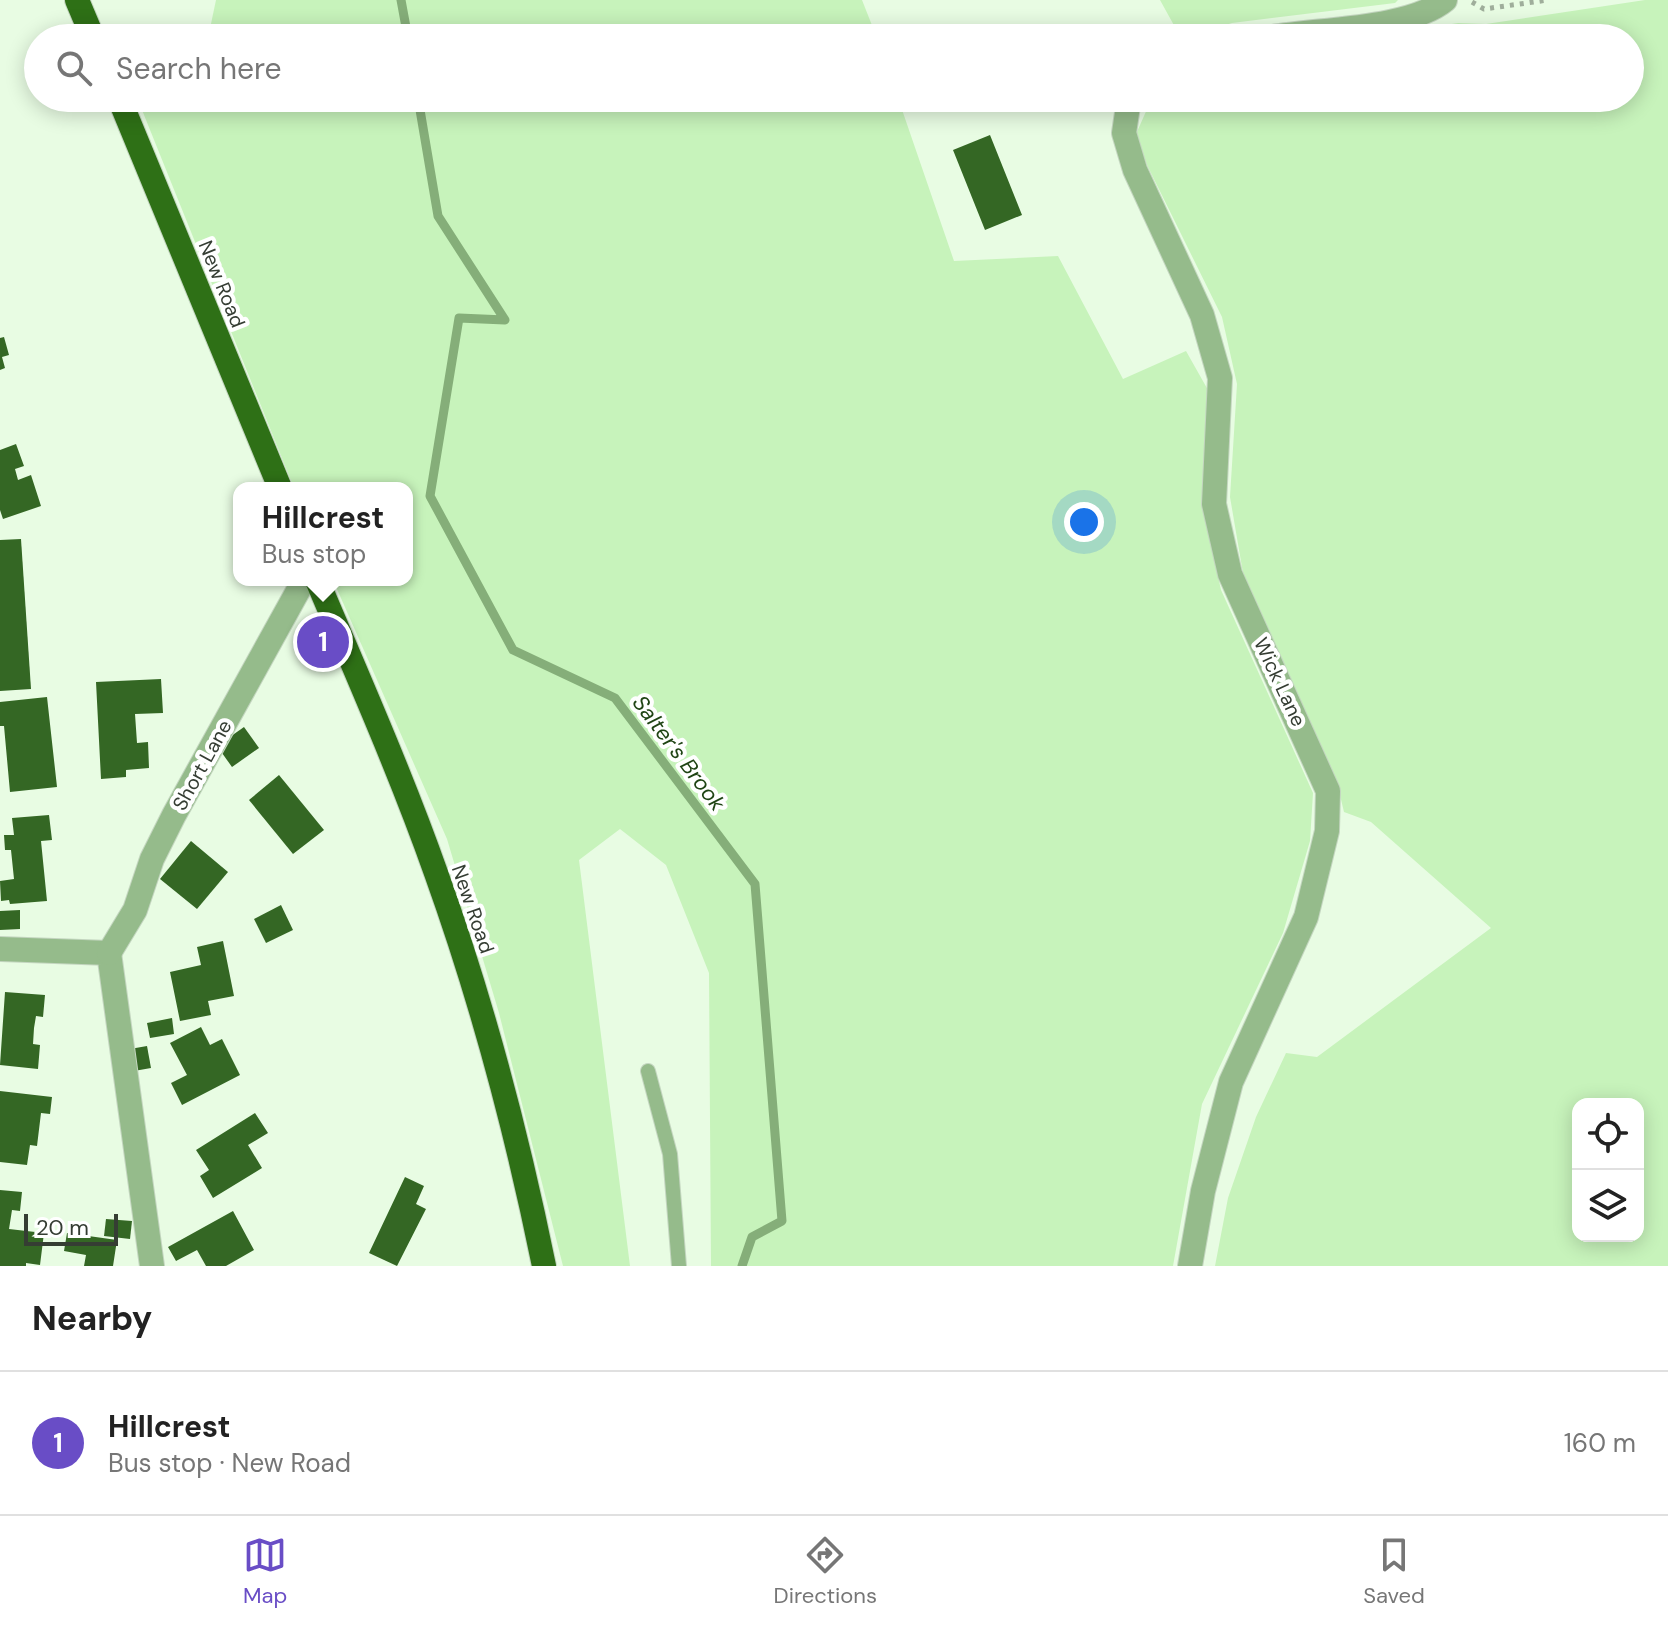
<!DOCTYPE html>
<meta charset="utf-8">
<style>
:root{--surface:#fff;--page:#f6f6f6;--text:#222;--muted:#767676;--line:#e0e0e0;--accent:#694dc6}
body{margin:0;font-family:"DM Sans",sans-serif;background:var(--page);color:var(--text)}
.controls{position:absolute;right:24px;bottom:24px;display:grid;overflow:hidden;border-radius:16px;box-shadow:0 4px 20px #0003}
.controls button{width:72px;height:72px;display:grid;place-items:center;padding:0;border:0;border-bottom:2px solid var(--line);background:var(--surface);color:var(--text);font:40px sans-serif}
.scale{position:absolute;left:24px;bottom:20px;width:94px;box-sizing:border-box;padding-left:8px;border:4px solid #353d33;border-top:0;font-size:22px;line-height:28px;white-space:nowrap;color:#353d33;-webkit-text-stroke:6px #fff;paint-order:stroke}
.you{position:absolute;left:1084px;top:522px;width:28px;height:28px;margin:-20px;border:6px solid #fff;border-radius:50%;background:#1a73e8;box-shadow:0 0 0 12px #1a73e833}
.badge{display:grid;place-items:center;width:52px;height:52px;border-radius:50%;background:var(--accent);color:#fff;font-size:26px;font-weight:700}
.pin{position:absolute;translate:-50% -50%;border:4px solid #fff;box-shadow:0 2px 8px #0006}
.popup{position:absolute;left:233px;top:482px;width:180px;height:104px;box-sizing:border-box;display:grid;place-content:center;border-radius:16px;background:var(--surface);filter:drop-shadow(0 2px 6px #0005);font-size:26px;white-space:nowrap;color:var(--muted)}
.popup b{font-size:30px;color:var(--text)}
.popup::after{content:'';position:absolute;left:50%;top:100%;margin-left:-16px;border:16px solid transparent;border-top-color:var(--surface)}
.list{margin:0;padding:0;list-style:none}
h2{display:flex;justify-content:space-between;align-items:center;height:104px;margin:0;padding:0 32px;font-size:34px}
h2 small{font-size:26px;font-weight:400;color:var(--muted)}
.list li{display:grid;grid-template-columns:52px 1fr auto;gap:24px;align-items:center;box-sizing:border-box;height:144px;padding:0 32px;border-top:2px solid var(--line)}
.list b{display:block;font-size:30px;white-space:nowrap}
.list p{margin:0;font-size:26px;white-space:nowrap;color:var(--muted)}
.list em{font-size:26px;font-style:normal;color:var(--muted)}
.icon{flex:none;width:44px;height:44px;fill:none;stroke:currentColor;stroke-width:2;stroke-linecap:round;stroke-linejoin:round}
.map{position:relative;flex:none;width:1668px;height:1266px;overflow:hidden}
.search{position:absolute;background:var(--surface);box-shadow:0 4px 20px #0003;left:24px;right:24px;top:24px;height:88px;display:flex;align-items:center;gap:20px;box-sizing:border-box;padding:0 28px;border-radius:44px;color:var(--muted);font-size:30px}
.sheet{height:248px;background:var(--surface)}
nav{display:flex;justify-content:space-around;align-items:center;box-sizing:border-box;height:112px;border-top:2px solid var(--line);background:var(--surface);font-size:22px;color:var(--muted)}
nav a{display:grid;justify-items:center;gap:4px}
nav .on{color:var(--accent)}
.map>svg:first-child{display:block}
</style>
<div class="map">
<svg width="1668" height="1266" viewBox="0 0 1668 1266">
<rect width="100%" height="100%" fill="#e8fce3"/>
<g fill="#c7f3bb" fill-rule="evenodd">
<polygon points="216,0 862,0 877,38 208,38"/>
<polygon points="1160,0 1398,0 1395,3 1232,23 1186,38 1181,38"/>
<path d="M1645,0H1668V1266H1215L1228,1198L1256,1117L1286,1053L1317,1057L1491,928L1371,822L1344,812L1338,787L1244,579L1230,497L1237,384L1222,317L1147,165L1136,134L1152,98H1630V38H1364L1458,23L1486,24ZM1578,1104H1638V1236H1578Z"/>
<polygon points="142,98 898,98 954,261 1058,256 1123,379 1186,351 1208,390 1202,502 1221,590 1313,793 1310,841 1283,933 1202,1104 1173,1266 711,1266 709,973 666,865 620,829 579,860 630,1266 563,1266 499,1013 447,839 333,580 407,580 407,488 294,488 138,100"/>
</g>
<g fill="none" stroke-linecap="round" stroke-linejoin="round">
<g stroke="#85ae79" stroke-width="9">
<polyline points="401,0 408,38"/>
<polyline points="418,98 438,216 505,320 459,318 430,496 513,650 615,698 755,884 782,1221 752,1237 742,1266"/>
</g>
</g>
<g fill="#346724">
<polygon points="990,135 1022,215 985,230 953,150"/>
<polygon points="4,337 9,355 2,357 5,368 0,370 0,338"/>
<polygon points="16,444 24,466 15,469 18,480 31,475 41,506 3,519 0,510 0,450"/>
<polygon points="21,539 31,689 0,691 0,540"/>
<polygon points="161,679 163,713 135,714 137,743 148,742 149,768 126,770 126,777 101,779 96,682"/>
<polygon points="47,697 57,787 10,792 4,726 0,726 0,702"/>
<polygon points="244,727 259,748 232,767 217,746"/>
<polygon points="279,775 324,830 293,854 249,800"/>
<polygon points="49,815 52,840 41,841 47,901 10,904 9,900 1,901 0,881 14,879 11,850 5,850 4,835 14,835 12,818"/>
<polygon points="191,841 228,872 197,909 160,879"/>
<polygon points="281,905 293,930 266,943 254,919"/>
<polygon points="20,910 20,929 0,930 0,911"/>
<polygon points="223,941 234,996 208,1001 211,1015 180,1021 170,972 201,965 197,947"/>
<polygon points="5,992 45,995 43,1017 36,1016 34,1028 33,1044 40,1045 38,1069 0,1065"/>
<polygon points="172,1018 174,1034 150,1038 147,1023"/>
<polygon points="201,1027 210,1045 222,1039 240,1075 182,1105 171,1083 187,1075 170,1043"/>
<polygon points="147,1046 151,1068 134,1071 130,1049"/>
<polygon points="0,1091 52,1097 50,1114 41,1113 37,1146 30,1145 27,1165 0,1162"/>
<polygon points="255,1113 268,1133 248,1145 262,1168 213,1198 200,1176 209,1170 196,1150"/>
<polygon points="405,1177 424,1186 416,1204 426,1209 397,1266 369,1253"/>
<polygon points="0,1190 22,1192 20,1211 12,1210 9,1229 44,1233 40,1265 26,1263 26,1266 0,1266"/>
<polygon points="233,1211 254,1250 226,1266 206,1266 197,1250 176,1261 168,1247"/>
<polygon points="106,1219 132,1221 130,1239 104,1236"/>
<polygon points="67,1233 117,1240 113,1266 84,1266 86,1255 64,1251"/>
</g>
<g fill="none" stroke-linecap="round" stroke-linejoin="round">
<defs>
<polyline id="lane" points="648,1071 670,1154 679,1266"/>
<g id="street">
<path d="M1267,38C1315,29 1409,30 1445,0"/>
<polyline points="1134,98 1128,106 1124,133 1135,170 1202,315 1220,378 1214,504 1230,574 1328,791 1327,831 1306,917 1231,1082 1203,1191 1190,1266"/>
<polyline points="0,949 109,953 152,1266"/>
<polyline points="109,953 135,910 152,859 174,815 304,580"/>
</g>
<g id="highway">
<polyline points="77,0 93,38"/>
<polyline points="119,98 280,488"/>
<path d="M317,580C358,677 401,774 436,873C482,1001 517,1133 544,1266"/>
</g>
</defs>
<use href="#lane" stroke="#c4d6c0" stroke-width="16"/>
<use href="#street" stroke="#c4d6c0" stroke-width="26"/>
<use href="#highway" stroke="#c4d6c0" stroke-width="26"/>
<polyline stroke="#9fae9b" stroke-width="5" stroke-dasharray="4 6" stroke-linecap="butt" points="1472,2 1484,9 1548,0"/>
<use href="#lane" stroke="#95bb8b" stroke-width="14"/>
<use href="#street" stroke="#95bb8b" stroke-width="24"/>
<use href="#highway" stroke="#2e7016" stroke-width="24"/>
</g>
<g text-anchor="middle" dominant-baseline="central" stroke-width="8" stroke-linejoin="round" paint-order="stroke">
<g font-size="20" fill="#353d33" stroke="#fff">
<text transform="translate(222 284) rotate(68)">New Road</text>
<text transform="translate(1280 682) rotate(65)">Wick Lane</text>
<text transform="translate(202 765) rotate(-61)">Short Lane</text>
<text transform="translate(473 909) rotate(71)">New Road</text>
</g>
<g font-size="22" font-style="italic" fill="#1f4414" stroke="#fff">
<text transform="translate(679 753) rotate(53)">Salter's Brook</text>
</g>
</g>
</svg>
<div class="controls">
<button><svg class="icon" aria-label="locate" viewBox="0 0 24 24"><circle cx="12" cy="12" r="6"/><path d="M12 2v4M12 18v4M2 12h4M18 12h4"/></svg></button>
<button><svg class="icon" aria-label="layers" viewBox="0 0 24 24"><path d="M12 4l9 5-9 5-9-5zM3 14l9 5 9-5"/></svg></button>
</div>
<div class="scale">20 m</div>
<div class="you"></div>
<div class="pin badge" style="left:323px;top:642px">1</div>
<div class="popup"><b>Hillcrest</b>Bus stop</div>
<div class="search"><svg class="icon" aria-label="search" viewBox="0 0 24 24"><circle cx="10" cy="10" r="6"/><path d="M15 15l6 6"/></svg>Search here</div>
</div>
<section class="sheet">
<h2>Nearby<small></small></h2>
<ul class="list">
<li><span class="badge">1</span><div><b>Hillcrest</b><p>Bus stop · New Road</p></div><em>160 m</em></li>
</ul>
</section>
<nav>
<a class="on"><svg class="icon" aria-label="map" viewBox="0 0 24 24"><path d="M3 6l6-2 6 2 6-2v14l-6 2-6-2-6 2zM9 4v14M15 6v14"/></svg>Map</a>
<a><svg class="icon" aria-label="directions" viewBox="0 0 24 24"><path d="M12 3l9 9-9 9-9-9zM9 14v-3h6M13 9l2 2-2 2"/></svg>Directions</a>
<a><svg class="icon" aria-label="saved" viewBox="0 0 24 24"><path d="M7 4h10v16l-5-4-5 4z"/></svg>Saved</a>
</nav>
